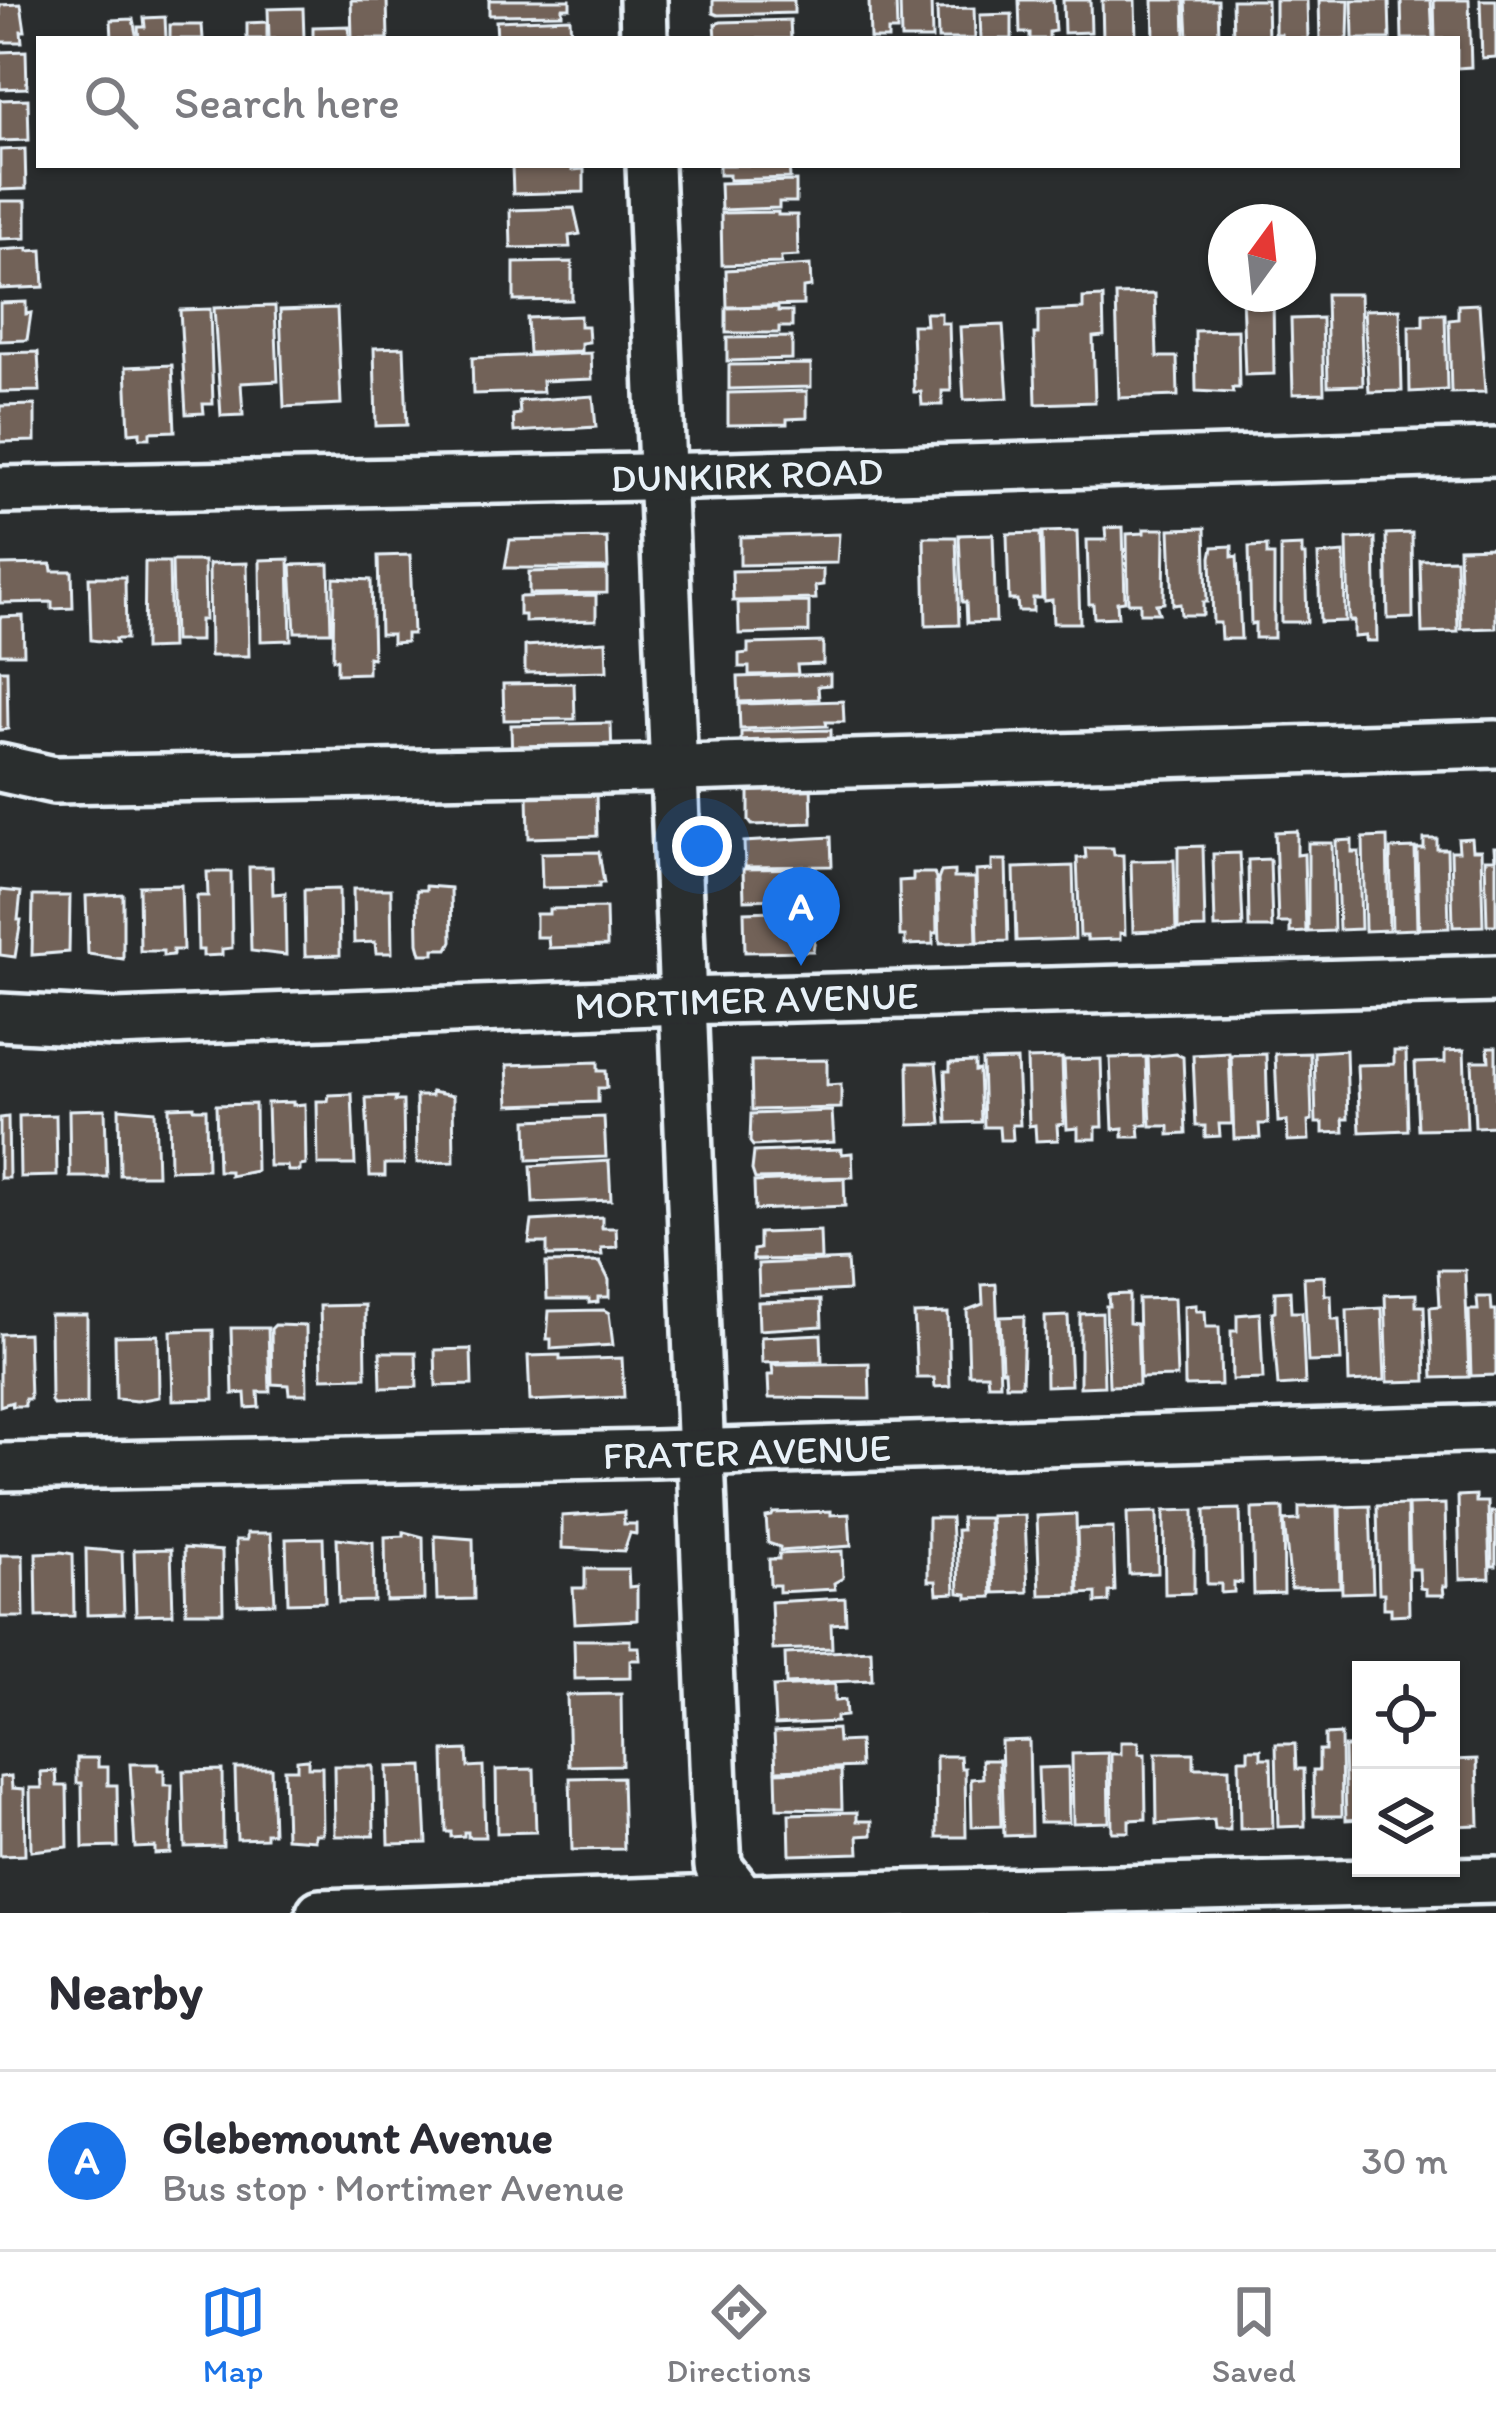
<!DOCTYPE html>
<meta charset="utf-8">
<style>
:root{--surface:#fff;--page:#f2f2f3;--text:#2b2b33;--muted:#7c7c81;--line:#e1e1e2;--accent:#1a73e8}
body{margin:0;font-family:Itim,sans-serif;background:var(--page);color:var(--text)}
.controls{position:absolute;right:36px;bottom:36px;display:grid;overflow:hidden;border-radius:0px;box-shadow:0 3px 9px #0004}
.controls button{width:108px;height:108px;display:grid;place-items:center;padding:0;border:0;border-bottom:3px solid var(--line);background:var(--surface);color:var(--text);font:60px sans-serif}
.compass{position:absolute;left:1208px;top:204px;width:108px;height:108px;border-radius:50%;background:var(--surface);box-shadow:0 3px 9px #0004;rotate:15deg}
.you{position:absolute;left:702px;top:846px;width:42px;height:42px;margin:-30px;border:9px solid #fff;border-radius:50%;background:#1a73e8;box-shadow:0 0 0 18px #1a73e833}
.badge{display:grid;place-items:center;width:78px;height:78px;border-radius:50%;background:var(--accent);color:#fff;font-size:39px;font-weight:700}
.pin{position:absolute;translate:-50% -99px;filter:drop-shadow(0 3px 6px #0008)}
.pin::after{content:'';position:absolute;top:63px;width:42px;height:36px;background:inherit;clip-path:polygon(0 0,100% 0,50% 100%)}
.list{margin:0;padding:0;list-style:none}
h2{display:flex;justify-content:space-between;align-items:center;height:156px;margin:0;padding:0 48px;font-size:51px}
h2 small{font-size:39px;font-weight:400;color:var(--muted)}
.list li{display:grid;grid-template-columns:78px 1fr auto;gap:36px;align-items:center;box-sizing:border-box;height:180px;padding:0 48px;border-top:3px solid var(--line)}
.list b{display:block;font-size:45px;white-space:nowrap}
.list p{margin:0;font-size:39px;white-space:nowrap;color:var(--muted)}
.list em{font-size:39px;font-style:normal;color:var(--muted)}
.icon{flex:none;width:66px;height:66px;fill:none;stroke:currentColor;stroke-width:2;stroke-linecap:round;stroke-linejoin:round}
.map{position:relative;flex:none;width:1496px;height:1913px;overflow:hidden}
.search{position:absolute;background:var(--surface);box-shadow:0 3px 9px #0004;left:36px;right:36px;top:36px;height:132px;display:flex;align-items:center;gap:30px;box-sizing:border-box;padding:0 42px;border-radius:0px;color:var(--muted);font-size:45px}
.sheet{height:336px;background:var(--surface)}
nav{display:flex;justify-content:space-around;align-items:center;box-sizing:border-box;height:168px;border-top:3px solid var(--line);background:var(--surface);font-size:33px;color:var(--muted)}
nav a{display:grid;justify-items:center;gap:6px}
nav .on{color:var(--accent)}
.map>svg:first-child{display:block}
</style>
<div class="map">
<svg width="1496" height="1913" viewBox="0 0 1496 1913">
<rect width="100%" height="100%" fill="#2a2d2e"/>
<filter id="ink" filterUnits="userSpaceOnUse"><feTurbulence type="fractalNoise" baseFrequency=".00833" numOctaves="2"/><feDisplacementMap in="SourceGraphic" scale="24" xChannelSelector="R" yChannelSelector="G"/><feConvolveMatrix kernelMatrix="1 2 1 2 8 2 1 2 1" color-interpolation-filters="sRGB"/></filter>
<g filter="url(#ink)">
<g fill="#726259" stroke="#e8f1f8" stroke-width="3">
<polygon points="351,0 387,0 388,39 352,39"/>
<polygon points="489,0 570,0 570,8 562,8 562,14 489,15"/>
<polygon points="713,0 794,0 794,13 718,15 713,13"/>
<polygon points="869,0 896,0 897,31 888,31 888,39 870,39"/>
<polygon points="900,0 931,0 932,39 901,39"/>
<polygon points="1019,0 1053,0 1055,31 1049,32 1049,39 1030,39 1030,33 1020,33"/>
<polygon points="1063,0 1090,0 1091,32 1064,33"/>
<polygon points="1102,0 1135,0 1136,39 1103,39"/>
<polygon points="1153,0 1184,0 1185,39 1154,39"/>
<polygon points="1186,0 1218,0 1219,39 1188,38"/>
<polygon points="1232,0 1267,0 1268,39 1233,39"/>
<polygon points="1275,0 1307,0 1308,39 1282,39 1281,34 1275,34"/>
<polygon points="1319,0 1349,0 1348,39 1320,39"/>
<polygon points="1352,0 1389,0 1390,39 1353,39"/>
<polygon points="1401,0 1431,0 1433,39 1402,39"/>
<polygon points="1434,0 1469,0 1471,67 1457,68 1457,39 1435,39"/>
<polygon points="1480,0 1496,0 1496,57 1482,58"/>
<polygon points="21,4 25,31 21,31 22,42 0,42 0,5"/>
<polygon points="303,8 304,39 269,39 268,9"/>
<polygon points="974,8 975,39 938,39 937,9"/>
<polygon points="1012,14 1012,39 981,39 980,15"/>
<polygon points="165,17 166,39 139,39 138,27 145,27 144,18"/>
<polygon points="570,18 571,39 497,39 496,21"/>
<polygon points="133,19 137,39 112,39 111,20"/>
<polygon points="790,20 791,39 716,39 715,24 721,22"/>
<polygon points="267,22 267,39 247,39 247,23"/>
<polygon points="170,25 202,25 203,39 170,39"/>
<polygon points="349,26 349,39 313,39 313,27"/>
<polygon points="26,51 27,88 0,89 0,52"/>
<polygon points="28,99 29,140 0,141 0,100"/>
<polygon points="25,149 26,189 0,190 0,150"/>
<polygon points="512,165 572,165 572,170 584,169 584,192 513,194"/>
<polygon points="719,165 789,165 790,178 729,180 729,175 719,175"/>
<polygon points="796,181 796,202 779,202 779,208 721,210 720,183"/>
<polygon points="0,201 26,201 26,238 0,239"/>
<polygon points="574,208 580,234 569,236 570,247 511,248 510,210"/>
<polygon points="778,212 778,215 797,215 798,256 781,257 781,263 722,265 721,213"/>
<polygon points="28,248 28,251 42,250 44,287 0,289 0,250"/>
<polygon points="572,262 572,300 514,301 514,263"/>
<polygon points="810,265 811,287 803,288 803,305 727,307 726,270"/>
<polygon points="1155,294 1157,357 1177,357 1178,396 1119,398 1116,295"/>
<polygon points="1242,294 1273,294 1274,374 1245,375"/>
<polygon points="1326,294 1360,294 1363,385 1328,386"/>
<polygon points="1103,297 1104,336 1093,337 1095,402 1036,404 1034,334 1038,334 1038,311 1083,309 1083,298"/>
<polygon points="26,302 26,314 31,313 27,340 0,341 0,303"/>
<polygon points="1479,304 1485,392 1451,393 1449,320 1458,319 1458,305"/>
<polygon points="275,306 278,381 241,383 243,415 221,416 214,308"/>
<polygon points="778,307 778,311 792,311 792,327 779,327 779,333 726,333 726,308"/>
<polygon points="337,308 341,404 284,407 280,310"/>
<polygon points="210,309 213,404 203,404 204,413 186,414 180,310"/>
<polygon points="1400,309 1402,391 1369,392 1364,310"/>
<polygon points="925,313 941,313 941,323 949,323 951,391 942,391 942,405 922,405 921,392 914,392 912,325 926,325"/>
<polygon points="1423,314 1445,314 1447,390 1410,392 1409,326 1423,326"/>
<polygon points="580,316 580,326 588,326 589,342 581,343 581,351 529,353 527,318"/>
<polygon points="1322,318 1324,393 1293,394 1291,319"/>
<polygon points="1003,325 1008,398 964,400 960,327"/>
<polygon points="1238,330 1239,388 1232,388 1233,393 1196,391 1195,331"/>
<polygon points="792,337 792,359 727,361 727,338"/>
<polygon points="404,347 407,425 376,426 374,348"/>
<polygon points="38,352 40,391 0,392 0,353"/>
<polygon points="591,353 592,379 542,381 543,392 473,394 472,358"/>
<polygon points="811,364 811,387 729,389 729,365"/>
<polygon points="172,365 175,431 150,432 150,438 140,438 140,432 129,433 126,367"/>
<polygon points="807,391 807,418 787,419 787,424 728,425 728,393"/>
<polygon points="593,396 596,427 514,432 513,415 520,414 519,401"/>
<polygon points="35,405 35,441 0,442 0,406"/>
<polygon points="1123,527 1125,601 1117,602 1118,617 1094,618 1093,604 1089,604 1087,540 1106,540 1105,528"/>
<polygon points="1205,528 1207,602 1203,602 1203,615 1181,615 1180,604 1173,605 1170,529"/>
<polygon points="1144,529 1165,529 1164,603 1156,604 1159,613 1140,613 1140,603 1128,603 1127,534 1144,533"/>
<polygon points="1077,531 1080,623 1053,623 1052,600 1044,601 1042,532"/>
<polygon points="1040,533 1042,598 1033,598 1033,611 1018,611 1017,600 1009,600 1007,534"/>
<polygon points="1412,533 1413,618 1388,619 1386,534"/>
<polygon points="839,534 837,563 740,565 740,537"/>
<polygon points="993,534 996,622 967,623 966,602 962,602 959,535"/>
<polygon points="924,537 956,537 959,625 926,626"/>
<polygon points="607,538 608,568 505,568 510,540"/>
<polygon points="1375,538 1377,641 1366,641 1366,636 1354,637 1354,621 1349,621 1347,539"/>
<polygon points="1232,546 1232,557 1237,556 1241,639 1221,639 1220,623 1213,623 1211,557 1213,547"/>
<polygon points="1267,546 1267,555 1274,555 1274,638 1255,638 1255,623 1251,624 1249,547"/>
<polygon points="1302,546 1302,555 1305,555 1307,622 1281,622 1281,547"/>
<polygon points="1495,547 1496,628 1461,629 1459,548"/>
<polygon points="1344,553 1345,621 1320,622 1318,555"/>
<polygon points="410,555 413,634 406,634 406,642 392,643 392,634 380,634 378,556"/>
<polygon points="289,559 291,640 261,641 260,560"/>
<polygon points="1456,559 1458,632 1422,633 1420,560"/>
<polygon points="172,561 204,561 205,620 200,620 200,641 174,641"/>
<polygon points="145,562 169,562 171,648 144,649"/>
<polygon points="247,563 249,656 210,656 209,564"/>
<polygon points="51,564 52,571 72,571 73,608 52,609 52,602 0,603 0,565"/>
<polygon points="329,564 331,632 295,632 291,565"/>
<polygon points="823,569 823,585 815,586 816,599 733,601 732,571"/>
<polygon points="607,570 607,593 529,594 529,572"/>
<polygon points="89,577 125,577 126,639 115,639 116,643 91,640"/>
<polygon points="334,578 371,580 373,658 368,657 368,673 337,674 337,659 333,659"/>
<polygon points="596,595 596,620 525,622 525,615 519,615 519,597"/>
<polygon points="809,602 809,632 739,634 738,603"/>
<polygon points="23,616 24,654 0,654 0,617"/>
<polygon points="606,641 607,671 525,673 525,646"/>
<polygon points="823,642 823,664 797,665 798,674 749,675 749,667 739,667 739,654 748,653 748,644"/>
<polygon points="0,670 7,670 8,729 0,730"/>
<polygon points="830,674 830,685 818,686 819,699 739,702 738,677"/>
<polygon points="574,683 575,719 504,720 503,684"/>
<polygon points="843,701 844,722 826,722 827,726 740,729 739,704"/>
<polygon points="611,723 612,760 512,762 511,725"/>
<polygon points="831,730 831,746 741,756 741,732"/>
<polygon points="811,783 812,823 752,825 749,821 749,788"/>
<polygon points="596,792 597,836 529,838 528,794"/>
<polygon points="1297,831 1297,855 1304,854 1306,932 1290,933 1290,923 1278,923 1275,832"/>
<polygon points="831,837 832,866 745,867 744,842"/>
<polygon points="1387,837 1389,930 1365,931 1363,838"/>
<polygon points="1471,838 1472,850 1481,850 1483,926 1453,927 1451,851 1459,851 1458,839"/>
<polygon points="1424,839 1437,839 1437,849 1447,849 1449,928 1419,929 1417,849 1424,849"/>
<polygon points="1352,840 1352,852 1359,852 1361,929 1339,930 1336,841"/>
<polygon points="1308,843 1332,843 1334,931 1308,932"/>
<polygon points="1203,846 1205,928 1178,929 1178,847"/>
<polygon points="1494,847 1496,847 1496,925 1487,925 1485,859 1495,859"/>
<polygon points="1085,848 1113,848 1114,855 1123,855 1125,934 1120,933 1120,939 1087,940 1087,936 1080,936 1077,858 1086,858"/>
<polygon points="1415,848 1417,929 1392,930 1390,849"/>
<polygon points="599,852 604,883 599,883 599,887 542,888 541,853"/>
<polygon points="1240,853 1243,927 1215,928 1213,854"/>
<polygon points="1270,859 1272,928 1249,928 1248,860"/>
<polygon points="992,860 1006,860 1008,941 978,942 976,871 992,870"/>
<polygon points="1174,860 1176,930 1133,932 1131,861"/>
<polygon points="1073,866 1075,939 1016,941 1014,868"/>
<polygon points="249,867 272,867 273,894 285,893 286,955 251,951"/>
<polygon points="813,868 814,883 828,883 829,898 744,900 743,869"/>
<polygon points="954,871 954,878 975,878 977,942 940,943 938,880 941,872"/>
<polygon points="207,872 231,872 232,948 222,949 222,955 203,956 203,950 198,950 197,896 208,896"/>
<polygon points="913,873 934,873 936,879 937,933 933,933 933,944 905,945 905,936 900,936 899,881 913,880"/>
<polygon points="181,885 183,950 173,950 173,955 163,956 163,951 140,951 139,886"/>
<polygon points="426,886 451,888 452,941 448,949 434,949 434,954 421,954 418,943 417,890 426,890"/>
<polygon points="339,889 340,955 305,956 304,890"/>
<polygon points="353,889 391,889 392,953 376,953 375,942 354,943"/>
<polygon points="0,890 21,892 18,920 21,920 15,957 0,955"/>
<polygon points="123,894 123,959 88,954 86,896"/>
<polygon points="33,896 70,896 69,952 32,955"/>
<polygon points="606,908 607,946 549,948 548,937 536,937 536,914 549,914 549,909"/>
<polygon points="812,910 812,924 817,924 813,951 745,952 744,912"/>
<polygon points="1488,1047 1496,1047 1496,1126 1475,1127 1472,1061 1489,1061"/>
<polygon points="1346,1050 1348,1119 1343,1119 1344,1132 1323,1133 1323,1123 1316,1123 1314,1052"/>
<polygon points="1464,1050 1467,1128 1418,1129 1415,1063 1445,1062 1445,1051"/>
<polygon points="1394,1051 1406,1051 1408,1130 1360,1132 1357,1065 1394,1064"/>
<polygon points="1229,1053 1232,1124 1219,1124 1220,1136 1205,1137 1205,1126 1196,1126 1193,1055"/>
<polygon points="1310,1053 1312,1120 1308,1121 1309,1140 1288,1141 1287,1121 1278,1122 1275,1054"/>
<polygon points="1176,1054 1183,1057 1186,1134 1169,1135 1169,1126 1151,1126 1148,1057"/>
<polygon points="1266,1054 1268,1124 1259,1124 1260,1138 1234,1139 1231,1055"/>
<polygon points="1146,1057 1148,1125 1139,1125 1140,1137 1123,1137 1123,1128 1113,1129 1110,1058"/>
<polygon points="1062,1058 1064,1124 1057,1125 1058,1140 1036,1141 1035,1125 1029,1126 1027,1059"/>
<polygon points="1101,1059 1103,1127 1096,1127 1096,1139 1078,1139 1078,1128 1067,1129 1064,1060"/>
<polygon points="827,1060 827,1085 841,1084 841,1108 752,1110 751,1061"/>
<polygon points="1017,1060 1020,1125 1012,1125 1013,1140 1000,1140 999,1127 984,1127 982,1061"/>
<polygon points="598,1062 598,1071 606,1071 607,1088 598,1088 598,1102 509,1105 507,1065"/>
<polygon points="975,1062 975,1071 979,1070 981,1122 947,1123 945,1071 950,1071 950,1063"/>
<polygon points="908,1063 936,1063 941,1124 909,1125"/>
<polygon points="431,1092 453,1096 454,1162 417,1163 416,1096 431,1096"/>
<polygon points="352,1094 355,1165 318,1165 317,1101 328,1101 329,1095"/>
<polygon points="396,1097 395,1101 403,1101 404,1164 385,1164 385,1176 370,1176 366,1098"/>
<polygon points="293,1102 293,1105 305,1104 306,1165 300,1166 300,1171 288,1171 287,1166 269,1166 267,1103"/>
<polygon points="255,1104 256,1171 230,1176 230,1171 218,1171 216,1105"/>
<polygon points="194,1106 194,1109 206,1109 207,1169 170,1170 169,1107"/>
<polygon points="119,1108 155,1111 157,1175 120,1175"/>
<polygon points="105,1109 107,1177 70,1177 69,1110"/>
<polygon points="832,1111 834,1142 753,1146 750,1142 751,1114"/>
<polygon points="56,1115 57,1176 20,1177 19,1116"/>
<polygon points="8,1117 9,1178 0,1178 0,1118"/>
<polygon points="604,1117 606,1157 528,1160 527,1120"/>
<polygon points="842,1149 842,1154 852,1153 853,1177 755,1179 752,1170 754,1152"/>
<polygon points="609,1161 611,1200 533,1203 531,1166"/>
<polygon points="844,1178 845,1206 755,1210 754,1182"/>
<polygon points="602,1217 602,1228 616,1228 617,1247 601,1248 602,1255 547,1256 547,1243 529,1243 532,1221"/>
<polygon points="820,1231 821,1259 753,1260 753,1250 759,1249 759,1233"/>
<polygon points="847,1260 849,1290 759,1295 758,1264"/>
<polygon points="600,1262 609,1280 609,1297 598,1297 598,1302 589,1303 589,1299 547,1299 546,1263"/>
<polygon points="1438,1270 1465,1270 1469,1377 1433,1378 1430,1307 1440,1306"/>
<polygon points="1324,1276 1325,1295 1331,1295 1332,1319 1339,1319 1341,1361 1308,1362 1304,1277"/>
<polygon points="996,1284 1000,1384 988,1384 987,1374 969,1374 967,1310 983,1304 982,1285"/>
<polygon points="1290,1291 1291,1312 1302,1312 1305,1384 1278,1386 1272,1312 1275,1311 1275,1292"/>
<polygon points="1129,1294 1129,1323 1137,1324 1139,1385 1109,1386 1106,1306 1109,1306 1108,1295"/>
<polygon points="1416,1294 1416,1306 1424,1306 1426,1381 1388,1382 1385,1295"/>
<polygon points="1477,1297 1491,1297 1492,1310 1496,1310 1496,1375 1471,1376 1469,1310 1478,1310"/>
<polygon points="1174,1298 1177,1377 1140,1378 1138,1299"/>
<polygon points="821,1300 822,1326 759,1330 758,1302"/>
<polygon points="365,1305 366,1377 322,1378 320,1306"/>
<polygon points="1196,1305 1196,1311 1205,1311 1206,1327 1219,1327 1221,1385 1185,1386 1184,1306"/>
<polygon points="1382,1308 1385,1380 1349,1382 1347,1310"/>
<polygon points="604,1310 609,1313 613,1345 551,1349 551,1339 547,1339 549,1311"/>
<polygon points="948,1313 950,1386 935,1387 934,1378 917,1378 914,1314"/>
<polygon points="1102,1313 1104,1386 1080,1387 1080,1314"/>
<polygon points="1260,1313 1263,1379 1232,1380 1231,1331 1237,1331 1237,1315"/>
<polygon points="50,1315 87,1315 87,1404 53,1405 51,1401"/>
<polygon points="1024,1316 1022,1385 1006,1385 1005,1370 1002,1370 1000,1317"/>
<polygon points="1068,1316 1071,1385 1046,1386 1045,1317"/>
<polygon points="275,1325 306,1326 307,1394 289,1394 288,1385 272,1384 271,1329"/>
<polygon points="231,1328 268,1328 270,1392 258,1392 259,1407 246,1408 245,1393 233,1394"/>
<polygon points="213,1330 214,1399 173,1400 171,1331"/>
<polygon points="28,1333 30,1399 25,1399 25,1406 12,1406 12,1402 0,1406 0,1334"/>
<polygon points="821,1334 822,1361 762,1363 761,1337"/>
<polygon points="158,1335 159,1397 137,1401 116,1399 115,1336"/>
<polygon points="471,1349 472,1385 436,1386 435,1350"/>
<polygon points="380,1352 416,1352 417,1387 381,1388"/>
<polygon points="560,1355 560,1360 622,1358 624,1397 530,1401 528,1356"/>
<polygon points="869,1363 870,1399 769,1398 768,1375 773,1375 772,1365"/>
<polygon points="1476,1495 1476,1502 1488,1502 1490,1578 1460,1579 1458,1496"/>
<polygon points="1445,1504 1447,1586 1443,1586 1444,1595 1426,1595 1426,1589 1420,1588 1419,1569 1410,1569 1408,1505"/>
<polygon points="1407,1505 1409,1614 1391,1615 1391,1608 1384,1608 1384,1593 1379,1593 1377,1506"/>
<polygon points="1338,1506 1340,1587 1291,1588 1284,1521 1299,1520 1299,1507"/>
<polygon points="1370,1506 1373,1592 1342,1593 1340,1507"/>
<polygon points="1283,1508 1284,1593 1254,1594 1252,1509"/>
<polygon points="1240,1509 1242,1583 1234,1582 1234,1592 1221,1593 1221,1584 1207,1584 1205,1510"/>
<polygon points="1194,1510 1194,1593 1165,1594 1164,1511"/>
<polygon points="831,1511 831,1515 849,1514 851,1546 780,1551 780,1547 768,1543 766,1517 772,1516 773,1513"/>
<polygon points="624,1512 624,1524 636,1524 636,1534 630,1533 624,1551 562,1548 562,1516"/>
<polygon points="1157,1512 1158,1573 1129,1574 1127,1513"/>
<polygon points="1491,1512 1496,1512 1496,1566 1492,1566"/>
<polygon points="1076,1514 1078,1594 1040,1595 1037,1516"/>
<polygon points="1025,1515 1028,1592 994,1593 991,1516"/>
<polygon points="928,1518 951,1518 955,1593 937,1594 936,1581 928,1581"/>
<polygon points="961,1518 989,1518 992,1597 967,1598 967,1594 959,1593 957,1530 962,1530"/>
<polygon points="1113,1528 1115,1591 1109,1592 1109,1602 1096,1603 1096,1593 1079,1594 1077,1529"/>
<polygon points="404,1532 423,1537 424,1600 386,1601 385,1537 404,1536"/>
<polygon points="247,1533 271,1533 275,1603 238,1604 236,1540 247,1540"/>
<polygon points="435,1536 473,1539 474,1599 437,1600"/>
<polygon points="323,1538 325,1602 288,1603 286,1539"/>
<polygon points="337,1538 373,1542 374,1601 339,1602"/>
<polygon points="184,1548 222,1551 223,1612 186,1612"/>
<polygon points="86,1549 122,1552 124,1614 87,1615"/>
<polygon points="171,1549 173,1614 136,1615 134,1550"/>
<polygon points="842,1551 843,1578 834,1583 835,1589 779,1592 779,1585 770,1585 769,1559 779,1559 779,1554"/>
<polygon points="61,1552 73,1554 74,1616 37,1617 36,1553"/>
<polygon points="0,1555 23,1555 24,1617 0,1617"/>
<polygon points="585,1569 628,1569 629,1587 637,1586 637,1620 575,1623 573,1588 585,1588"/>
<polygon points="845,1598 846,1623 831,1624 832,1648 773,1650 771,1602"/>
<polygon points="574,1640 630,1640 630,1647 639,1647 640,1660 630,1660 630,1678 575,1679"/>
<polygon points="871,1650 872,1680 786,1684 785,1654"/>
<polygon points="835,1684 835,1701 845,1700 846,1716 836,1717 836,1722 775,1725 773,1687"/>
<polygon points="621,1694 622,1765 569,1766 567,1695"/>
<polygon points="837,1729 838,1742 859,1741 860,1767 776,1770 774,1732"/>
<polygon points="1341,1734 1342,1816 1314,1816 1313,1770 1319,1770 1319,1750 1325,1750 1325,1735"/>
<polygon points="1029,1740 1031,1835 1004,1836 1001,1741"/>
<polygon points="1121,1742 1139,1742 1139,1754 1145,1754 1146,1819 1129,1820 1129,1832 1112,1832 1111,1754 1121,1754"/>
<polygon points="1276,1744 1295,1744 1296,1769 1304,1769 1305,1826 1278,1827"/>
<polygon points="1344,1747 1359,1747 1361,1819 1346,1820"/>
<polygon points="1248,1749 1261,1749 1261,1758 1271,1758 1273,1828 1240,1829 1239,1759 1248,1759"/>
<polygon points="467,1750 468,1767 483,1766 485,1837 468,1837 468,1832 464,1832 464,1836 451,1837 451,1832 446,1832 444,1751"/>
<polygon points="1108,1753 1109,1822 1073,1823 1072,1754"/>
<polygon points="1156,1753 1194,1753 1194,1768 1229,1768 1230,1830 1215,1830 1214,1820 1157,1824"/>
<polygon points="936,1756 960,1756 961,1768 965,1768 966,1837 937,1837"/>
<polygon points="77,1758 98,1758 98,1767 108,1767 108,1785 117,1785 118,1847 83,1848 82,1783 77,1783"/>
<polygon points="308,1759 308,1767 322,1767 323,1834 315,1834 315,1840 286,1838 284,1769 297,1769 297,1760"/>
<polygon points="1477,1759 1479,1825 1451,1826 1451,1760"/>
<polygon points="982,1760 999,1760 1001,1826 972,1827 971,1779 983,1778"/>
<polygon points="130,1764 158,1764 158,1770 164,1770 164,1785 172,1785 170,1853 155,1854 155,1847 135,1848"/>
<polygon points="334,1766 373,1766 374,1836 335,1836"/>
<polygon points="423,1766 427,1843 389,1844 387,1767"/>
<polygon points="1068,1767 1069,1822 1040,1822 1038,1768"/>
<polygon points="235,1768 271,1768 273,1833 266,1833 266,1838 237,1839"/>
<polygon points="534,1769 536,1832 497,1833 496,1770"/>
<polygon points="222,1770 223,1846 185,1847 183,1771"/>
<polygon points="841,1770 842,1809 777,1808 776,1772"/>
<polygon points="56,1771 57,1786 67,1786 68,1847 31,1851 30,1788 42,1788 41,1772"/>
<polygon points="11,1776 12,1788 24,1789 25,1855 0,1856 0,1777"/>
<polygon points="622,1777 624,1849 572,1850 570,1778"/>
<polygon points="857,1812 857,1821 872,1821 872,1835 858,1836 859,1853 790,1855 789,1814"/>
</g>
<g fill="none" stroke-linecap="round" stroke-linejoin="round">
<defs>
<g id="minor">
<polyline points="643,0 644,39"/>
<polyline points="650,165 715,1813 718,1866 754,1913"/>
<path id="s1" d="M0,490L694,476L1496,452"/>
<polyline points="0,768 54,780 651,769 1496,744"/>
<path id="s2" d="M0,1017L116,1023L681,1001L1496,979"/>
<path id="s3" d="M0,1467L654,1454L1496,1428"/>
<polyline points="320,1913 777,1897 1496,1880"/>
</g>
</defs>
<use href="#minor" stroke="#e8f1f8" stroke-width="54"/>
<use href="#minor" stroke="#2a2d2e" stroke-width="45"/>
</g>
</g>
<g text-anchor="middle" dominant-baseline="central" stroke-width="9" stroke-linejoin="round" paint-order="stroke">
<g font-size="39" fill="#e8f1f8" stroke="#2a2d2e">
<text stroke="none"><textPath href="#s1" startOffset="747">DUNKIRK ROAD</textPath></text>
<text stroke="none"><textPath href="#s2" startOffset="747">MORTIMER AVENUE</textPath></text>
<text stroke="none"><textPath href="#s3" startOffset="747">FRATER AVENUE</textPath></text>
</g>
</g>
</svg>
<div class="controls">
<button><svg class="icon" aria-label="locate" viewBox="0 0 24 24"><circle cx="12" cy="12" r="6"/><path d="M12 2v4M12 18v4M2 12h4M18 12h4"/></svg></button>
<button><svg class="icon" aria-label="layers" viewBox="0 0 24 24"><path d="M12 4l9 5-9 5-9-5zM3 14l9 5 9-5"/></svg></button>
</div>
<svg class="compass" viewBox="-18 -18 36 36"><path d="M0-13l5 13h-10z" fill="#e53935"/><path d="M0 13l5-13h-10z" fill="#7c7c81"/></svg>
<div class="you"></div>
<div class="pin badge" style="left:801px;top:966px">A</div>
<div class="search"><svg class="icon" aria-label="search" viewBox="0 0 24 24"><circle cx="10" cy="10" r="6"/><path d="M15 15l6 6"/></svg>Search here</div>
</div>
<section class="sheet">
<h2>Nearby<small></small></h2>
<ul class="list">
<li><span class="badge">A</span><div><b>Glebemount Avenue</b><p>Bus stop · Mortimer Avenue</p></div><em>30 m</em></li>
</ul>
</section>
<nav>
<a class="on"><svg class="icon" aria-label="map" viewBox="0 0 24 24"><path d="M3 6l6-2 6 2 6-2v14l-6 2-6-2-6 2zM9 4v14M15 6v14"/></svg>Map</a>
<a><svg class="icon" aria-label="directions" viewBox="0 0 24 24"><path d="M12 3l9 9-9 9-9-9zM9 14v-3h6M13 9l2 2-2 2"/></svg>Directions</a>
<a><svg class="icon" aria-label="saved" viewBox="0 0 24 24"><path d="M7 4h10v16l-5-4-5 4z"/></svg>Saved</a>
</nav>
